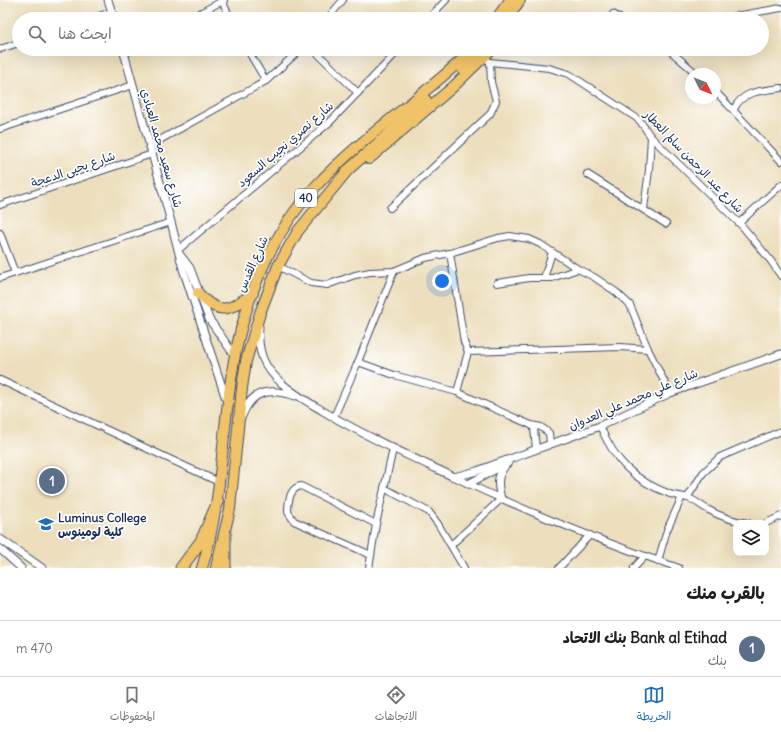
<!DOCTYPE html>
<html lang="ar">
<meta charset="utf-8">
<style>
:root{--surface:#fff;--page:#f2f2f2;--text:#202124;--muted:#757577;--line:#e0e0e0;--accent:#1f6fb2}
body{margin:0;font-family:Delius,"Playpen Sans Arabic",sans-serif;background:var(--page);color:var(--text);direction:rtl}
.controls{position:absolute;right:12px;bottom:12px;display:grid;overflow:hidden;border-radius:8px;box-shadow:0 4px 16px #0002}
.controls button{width:36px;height:36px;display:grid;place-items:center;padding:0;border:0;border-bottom:1px solid var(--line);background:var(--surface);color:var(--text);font:20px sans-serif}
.compass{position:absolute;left:685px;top:68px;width:36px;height:36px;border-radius:50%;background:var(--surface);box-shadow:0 4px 16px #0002;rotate:132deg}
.you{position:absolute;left:442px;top:281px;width:14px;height:14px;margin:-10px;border:3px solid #fff;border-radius:50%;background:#1a73e8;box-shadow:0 0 0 6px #1a73e833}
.badge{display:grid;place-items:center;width:26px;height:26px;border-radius:50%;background:var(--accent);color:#fff;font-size:13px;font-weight:700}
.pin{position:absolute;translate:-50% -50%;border:2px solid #fff;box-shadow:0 1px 4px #0006}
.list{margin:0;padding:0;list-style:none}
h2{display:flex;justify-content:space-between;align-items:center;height:52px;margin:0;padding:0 16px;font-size:17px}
h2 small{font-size:13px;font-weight:400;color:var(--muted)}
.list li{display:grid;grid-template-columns:26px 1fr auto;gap:12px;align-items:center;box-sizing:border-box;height:56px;padding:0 16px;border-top:1px solid var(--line)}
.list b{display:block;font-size:15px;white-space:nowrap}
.list p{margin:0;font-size:13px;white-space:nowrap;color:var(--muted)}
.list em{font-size:13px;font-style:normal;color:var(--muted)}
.icon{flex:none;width:22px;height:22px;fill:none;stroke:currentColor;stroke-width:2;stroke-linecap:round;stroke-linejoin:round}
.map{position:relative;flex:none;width:781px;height:568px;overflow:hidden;direction:ltr}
.search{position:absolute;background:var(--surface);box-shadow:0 4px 16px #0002;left:12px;right:12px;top:12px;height:44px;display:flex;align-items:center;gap:10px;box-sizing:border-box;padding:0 14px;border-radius:22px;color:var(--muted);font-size:15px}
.sheet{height:108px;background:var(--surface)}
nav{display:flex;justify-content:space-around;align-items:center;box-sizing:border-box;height:56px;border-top:1px solid var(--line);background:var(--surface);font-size:11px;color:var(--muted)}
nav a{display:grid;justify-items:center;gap:2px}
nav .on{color:var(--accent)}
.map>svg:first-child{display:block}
</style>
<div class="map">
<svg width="781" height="568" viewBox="0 0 781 568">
<rect width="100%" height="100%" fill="#fff"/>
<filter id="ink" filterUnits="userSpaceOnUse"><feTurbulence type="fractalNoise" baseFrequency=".025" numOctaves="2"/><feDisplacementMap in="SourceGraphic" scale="8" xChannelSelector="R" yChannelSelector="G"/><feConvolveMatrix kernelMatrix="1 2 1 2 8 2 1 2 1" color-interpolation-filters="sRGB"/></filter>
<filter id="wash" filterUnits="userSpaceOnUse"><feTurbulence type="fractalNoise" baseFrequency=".012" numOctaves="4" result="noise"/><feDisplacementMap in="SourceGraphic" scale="16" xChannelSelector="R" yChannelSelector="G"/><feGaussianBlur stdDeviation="0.9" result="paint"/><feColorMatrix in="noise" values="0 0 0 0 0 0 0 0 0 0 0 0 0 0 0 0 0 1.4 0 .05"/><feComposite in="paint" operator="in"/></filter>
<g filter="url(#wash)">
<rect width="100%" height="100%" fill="#eddfbd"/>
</g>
<g filter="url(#ink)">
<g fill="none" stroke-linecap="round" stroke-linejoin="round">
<defs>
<g id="minor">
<polyline points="222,1 231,19"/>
<polyline points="613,14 621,19"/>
<polyline points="90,19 111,12"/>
<polyline points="189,19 224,0"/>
<polyline points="327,19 343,0"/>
<polyline points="428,19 446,0"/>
<polyline points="719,19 781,8"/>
<polyline points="0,49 19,43"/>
<polyline points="247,49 266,81"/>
<polyline points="313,49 358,93"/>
<polyline points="668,49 697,74"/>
<polyline points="124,54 134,49"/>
<polyline points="484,57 490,62 549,68 569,74 635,117 640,121 651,137 743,227 771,261 781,276"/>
<polyline points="715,91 781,161"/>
<path d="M734,109C743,90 762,91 781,88"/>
<polyline points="0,129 133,85"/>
<polyline points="149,146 266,81 301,49"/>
<polyline points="587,174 666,224"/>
<polyline points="0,205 152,154"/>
<polyline points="390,208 490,114 496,101 491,82 490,62"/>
<polyline points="644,209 649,170 651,137"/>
<polyline points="739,223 781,185"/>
<polyline points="0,233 15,273"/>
<polyline points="178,250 330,122 400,49"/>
<polyline points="450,253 464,342 468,352 457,392"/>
<polyline points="278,266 311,283 327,285 355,275 370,272 394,271 425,258 450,253 498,238 510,236 529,239 540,244 578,269 594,277 616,292 630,305 648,349 670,393"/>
<polyline points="0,278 171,222"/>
<polyline points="544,278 552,252"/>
<polyline points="497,283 529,278 552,278 578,269"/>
<polyline points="468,352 620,347 648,349"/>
<polyline points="358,362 394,375 457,392 531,425 541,427 549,433 550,444"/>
<polyline points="0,380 221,483"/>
<polyline points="334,417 358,362 394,271"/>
<polyline points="531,425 534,428 536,449"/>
<path d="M600,426C615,461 633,480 670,494C676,496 683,496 688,498C695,500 701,506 707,509C719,516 734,521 748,523"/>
<path d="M454,477C527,512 603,542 679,568"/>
<polyline points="384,488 429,512 438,524 464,568"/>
<polyline points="687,498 703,473 720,457 781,431"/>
<polyline points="766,523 781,516"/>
<polyline points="451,545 501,499"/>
<path d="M371,555L294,521L288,512C288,502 289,488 301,486L376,524"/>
<polyline points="658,561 667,530 682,497"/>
<polyline points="369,568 376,524 393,449"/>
<polyline points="559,568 590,535"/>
<polyline points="634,568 645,556"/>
</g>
<g id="tertiary">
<polyline points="108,0 114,19"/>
<polyline points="123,49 171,222 183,269 227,402"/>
<polyline points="180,255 190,268 209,319 235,356"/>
<path d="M259,327C258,341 259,353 266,365C279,386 303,399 323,411C365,436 409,456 454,477L477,471L600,426L670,393L781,354"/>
<path d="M242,416C252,389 271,388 295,396"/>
<polyline points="468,484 508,463"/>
<path d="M501,499C498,486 496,477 505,466"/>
<polyline points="0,539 42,568"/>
<polyline points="0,549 21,568"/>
</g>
<g id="trunk">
<polyline points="496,19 510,0"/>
<polyline points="507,19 520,0"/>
<polyline points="462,69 482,49"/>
<polyline points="369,159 454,86 492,49"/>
<path d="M198,293C219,317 231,310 253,293"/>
<path d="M202,568C224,496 221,427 235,355C247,295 272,233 315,187C362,136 423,98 473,49"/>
<polyline points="216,568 230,509 242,388 246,361 260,313 278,266 298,231 348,170 426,100"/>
</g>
<g id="motorway">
<polyline points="181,568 201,541 218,502"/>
<polyline points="225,568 225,533"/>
</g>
</defs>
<use href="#minor" stroke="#3a496c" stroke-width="8"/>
<use href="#tertiary" stroke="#3a496c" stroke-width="9"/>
<use href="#trunk" stroke="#3a496c" stroke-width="12"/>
<use href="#motorway" stroke="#3a496c" stroke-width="13"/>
<use href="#minor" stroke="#fff" stroke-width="6"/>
<use href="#tertiary" stroke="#fff" stroke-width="7"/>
<use href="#trunk" stroke="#f1c369" stroke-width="10"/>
<use href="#motorway" stroke="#f1c369" stroke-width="11"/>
</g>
</g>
<defs>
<symbol id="university-bare" viewBox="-9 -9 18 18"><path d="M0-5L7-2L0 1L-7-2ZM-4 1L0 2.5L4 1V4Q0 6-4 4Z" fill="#1f6fb2" stroke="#fff" stroke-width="2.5" paint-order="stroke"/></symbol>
</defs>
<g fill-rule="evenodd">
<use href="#university-bare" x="35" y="513" width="22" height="22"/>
</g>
<g text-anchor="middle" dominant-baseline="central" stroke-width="3.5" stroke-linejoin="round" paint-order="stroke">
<rect fill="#fff" stroke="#5f6d8e" stroke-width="1" x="295" y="189" width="22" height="18" rx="3"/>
<g font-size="11" font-weight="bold" fill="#1b2f5e">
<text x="306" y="198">40</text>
</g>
<g font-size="12" fill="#1b2f5e" stroke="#fff">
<text transform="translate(285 144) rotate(-41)">شارع نصري نجيب السعود</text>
<text transform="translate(162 148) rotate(74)">شارع سعيد محمد العبادي</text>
<text transform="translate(694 161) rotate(46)">شارع عبد الرحمن سالم العطار</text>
<text transform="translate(73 169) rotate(-19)">شارع يحيى الدعجة</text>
<text transform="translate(252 264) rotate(-66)">شارع القدس</text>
<text transform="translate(633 399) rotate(-23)">شارع علي محمد علي العدوان</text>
</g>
<g font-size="12" font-weight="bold" fill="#1b2f5e" stroke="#fff" text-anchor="start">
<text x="58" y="517">Luminus College<tspan x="58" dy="14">كلية لومينوس</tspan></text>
</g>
</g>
</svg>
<div class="controls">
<button><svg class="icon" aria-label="layers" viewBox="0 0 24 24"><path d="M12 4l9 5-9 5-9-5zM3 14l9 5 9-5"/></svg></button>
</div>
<svg class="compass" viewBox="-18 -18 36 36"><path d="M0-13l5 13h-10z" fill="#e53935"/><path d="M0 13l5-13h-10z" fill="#757577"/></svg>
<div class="you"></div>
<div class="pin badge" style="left:52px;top:481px;background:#5c6f8a">1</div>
<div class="search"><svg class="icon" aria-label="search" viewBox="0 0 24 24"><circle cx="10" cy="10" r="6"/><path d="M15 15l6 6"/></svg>ابحث هنا</div>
</div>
<section class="sheet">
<h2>بالقرب منك<small></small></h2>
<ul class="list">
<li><span class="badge" style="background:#5c6f8a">1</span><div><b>Bank al Etihad بنك الاتحاد</b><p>بنك</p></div><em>470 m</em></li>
</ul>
</section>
<nav>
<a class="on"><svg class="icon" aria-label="map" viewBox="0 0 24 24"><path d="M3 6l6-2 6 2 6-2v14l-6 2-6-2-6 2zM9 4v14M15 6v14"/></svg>الخريطة</a>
<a><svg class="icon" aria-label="directions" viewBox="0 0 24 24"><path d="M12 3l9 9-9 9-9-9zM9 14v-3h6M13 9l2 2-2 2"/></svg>الاتجاهات</a>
<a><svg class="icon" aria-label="saved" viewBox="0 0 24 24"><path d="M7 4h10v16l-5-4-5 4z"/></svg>المحفوظات</a>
</nav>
